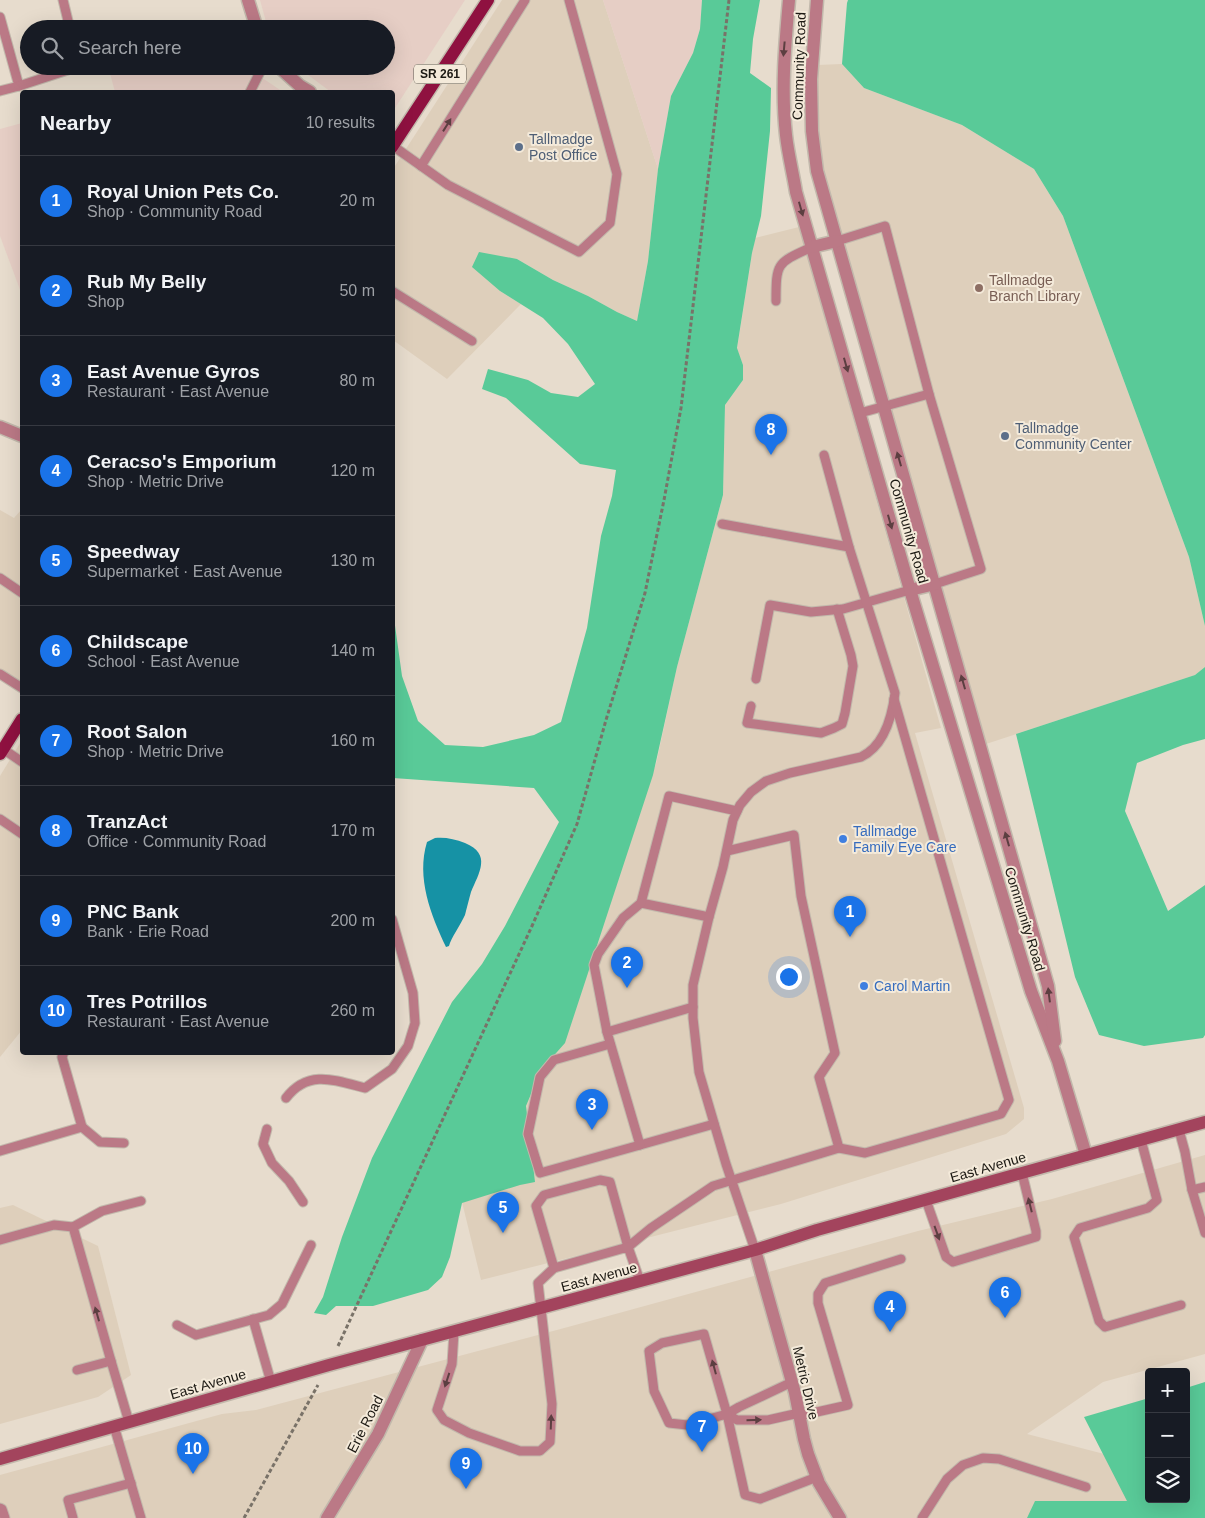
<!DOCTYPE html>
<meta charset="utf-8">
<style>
:root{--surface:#171b24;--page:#20242c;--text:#f1f3f6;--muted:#9ea1a6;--line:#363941;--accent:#1a73e8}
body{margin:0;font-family:Helvetica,sans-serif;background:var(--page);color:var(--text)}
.controls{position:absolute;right:15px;bottom:15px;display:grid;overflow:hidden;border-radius:5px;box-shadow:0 5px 20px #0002}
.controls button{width:45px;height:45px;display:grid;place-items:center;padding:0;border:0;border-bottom:1px solid var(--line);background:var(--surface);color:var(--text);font:25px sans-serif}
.you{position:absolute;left:788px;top:976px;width:18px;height:18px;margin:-12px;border:4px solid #fff;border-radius:50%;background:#1a73e8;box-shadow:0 0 0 8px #1a73e833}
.badge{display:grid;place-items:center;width:32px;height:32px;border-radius:50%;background:var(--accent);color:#fff;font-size:16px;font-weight:700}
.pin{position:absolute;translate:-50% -41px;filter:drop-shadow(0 1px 2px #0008)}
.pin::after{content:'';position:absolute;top:26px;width:18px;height:15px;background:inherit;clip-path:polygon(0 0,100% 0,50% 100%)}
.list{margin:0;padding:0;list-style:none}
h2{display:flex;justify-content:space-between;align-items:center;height:65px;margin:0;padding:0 20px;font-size:21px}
h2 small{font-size:16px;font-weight:400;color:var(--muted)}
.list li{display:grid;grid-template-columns:32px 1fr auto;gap:15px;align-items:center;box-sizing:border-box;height:90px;padding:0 20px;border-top:1px solid var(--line)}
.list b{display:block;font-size:19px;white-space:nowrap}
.list p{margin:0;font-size:16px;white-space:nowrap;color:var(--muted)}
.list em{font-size:16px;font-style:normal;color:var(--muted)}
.icon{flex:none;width:28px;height:28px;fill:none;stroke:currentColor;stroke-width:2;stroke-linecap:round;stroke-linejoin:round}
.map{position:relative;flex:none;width:1205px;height:1518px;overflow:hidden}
.search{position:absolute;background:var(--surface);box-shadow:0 5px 20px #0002;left:20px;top:20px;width:375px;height:55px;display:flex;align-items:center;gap:12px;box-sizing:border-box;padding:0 18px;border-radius:28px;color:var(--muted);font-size:19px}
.panel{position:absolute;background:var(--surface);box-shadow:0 5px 20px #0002;left:20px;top:90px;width:375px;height:965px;border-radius:5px}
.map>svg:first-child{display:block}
</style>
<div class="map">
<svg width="1205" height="1518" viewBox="0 0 1205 1518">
<rect width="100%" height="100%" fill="#e7dccd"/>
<g fill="#decfbb">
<polygon points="502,0 603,0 658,169 648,261 637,321 617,312 588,296 553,280 517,259 500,291 521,304 447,379 393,340 393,169"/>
<polygon points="842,64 864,88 962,125 1034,169 1063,216 1189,557 1205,626 1205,667 1195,675 986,744 823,175 815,111 817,65"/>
<polygon points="799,227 941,728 915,733 1024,1108 1024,1119 1006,1134 781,1204 481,1280 462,1202 520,1184 530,1060 656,764 677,667 723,495 725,405 743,380 743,365 737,349 752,253 755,238"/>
<polygon points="22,509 22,693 0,678 0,510 14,518"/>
<polygon points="22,740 22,1030 0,1057 0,776"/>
<polygon points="1205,1155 1205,1354 1103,1382 1027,1434 1108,1455 1149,1499 1186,1499 1205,1518 0,1518 0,1475 222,1414 256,1410 568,1327 918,1231 1052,1199"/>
<polygon points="13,1205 98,1246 131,1375 98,1397 0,1424 0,1208"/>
</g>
<g fill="#e6cec5">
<polygon points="260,0 465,0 393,111 392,92 331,92 296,66 386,66 386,29 268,29"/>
<polygon points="603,0 702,0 700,29 693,53 671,96 658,169"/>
<polygon points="108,66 245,66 283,92 115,92"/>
<polygon points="22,123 22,295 0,236 0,129"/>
</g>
<g fill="#59ca98">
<polygon points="702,0 760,0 753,39 750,73 771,88 770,131 761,216 752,253 737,348 743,365 743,380 725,405 723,495 677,667 653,775 565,1043 541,1070 526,1106 535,1182 520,1185 462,1203 450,1257 442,1277 428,1290 373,1306 336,1306 326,1315 314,1313 323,1297 342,1237 372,1158 452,1002 482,964 505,926 559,822 534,788 393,778 393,611 402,676 418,721 445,745 483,747 534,735 561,722 587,628 601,536 612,496 616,470 580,464 506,398 482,389 488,369 528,380 551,393 578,397 595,384 568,344 543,318 500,291 472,267 479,252 517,259 553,280 588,296 617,312 637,321 648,261 658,169 671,96 693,53 700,29"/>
<polygon points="848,0 1205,0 1205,626 1189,557 1063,216 1034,169 962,125 864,88 842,64 847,3"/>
<polygon points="1205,667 1205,739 1183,745 1137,763 1125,811 1168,911 1205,885 1205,1035 1203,1038 1144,1046 1099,1035 1075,977 1016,734 1195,675"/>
<polygon points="1205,1382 1205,1518 1027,1518 1035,1501 1127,1501 1084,1417 1149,1398 1149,1499 1186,1499 1186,1388"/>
</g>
<path fill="#1692a5" d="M435,838C445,837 455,839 465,843C492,854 479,873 471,892C469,899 467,907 465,915C461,924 451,938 449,946L446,947C431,915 416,878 427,842Z"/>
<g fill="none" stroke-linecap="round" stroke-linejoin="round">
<defs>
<g id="service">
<polyline points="63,0 70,29"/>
<polyline points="0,17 19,86 0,91"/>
<polyline points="19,86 80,66"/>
<polyline points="250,92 263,66"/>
<polyline points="393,146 448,185 579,252 610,223 617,174 569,0"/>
<polyline points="421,166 525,0"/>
<polyline points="837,241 885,226 929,394 981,569 935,584"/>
<polyline points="392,291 472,341"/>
<path d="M776,301C776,262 777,263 812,247"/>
<polyline points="860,413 929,394"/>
<polyline points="722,524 849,547"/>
<polyline points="0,578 22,593"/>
<polyline points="0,674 22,688"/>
<polyline points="756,679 770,605 811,612 843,609 910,590"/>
<polyline points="751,706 747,723 821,733 834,728 842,724 845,713 853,666 851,655 837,609"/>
<polyline points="3,749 22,762"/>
<polyline points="0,819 22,834"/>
<polyline points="727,851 794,835 801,896 835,1053 819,1077 839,1148"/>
<polyline points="709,917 641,903 669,796 737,811"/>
<polyline points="693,1007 607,1032 640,1145 714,1124"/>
<polyline points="607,1032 594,965 598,954 623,918 641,903"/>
<polyline points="610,1044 554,1060 540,1077 528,1134 540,1173 640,1145"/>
<path d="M286,1098C308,1069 335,1080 365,1088L392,1069L408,1046L415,1023L413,993L392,919"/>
<polyline points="82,1127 100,1142 124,1143"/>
<polyline points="267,1129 263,1144 272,1163 289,1181 303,1202"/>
<polyline points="1179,1130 1185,1152 1192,1190 1205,1233"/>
<polyline points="1141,1140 1157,1200 1148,1208 1080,1228 1074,1237 1099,1321 1105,1327 1181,1305"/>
<polyline points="0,1151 82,1127 62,1057 64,1052"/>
<polyline points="1192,1190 1205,1187"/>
<polyline points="926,1200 946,1257 953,1262 1036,1237 1036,1231 1022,1173"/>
<polyline points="73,1227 102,1211 141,1201"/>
<polyline points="0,1240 54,1225 73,1227 111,1361"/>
<path d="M755,1250L726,1164L699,1072L693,1018V985L709,917L723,867L733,820L740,805L751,792L766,781L790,773L861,757C884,746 892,717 895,693L849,547L824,455"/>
<polyline points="554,1268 536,1206 544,1195 600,1180 610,1182 628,1247 651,1228 713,1186 839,1148 865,1153 1001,1114 1009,1100 894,699"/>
<polyline points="253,1319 271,1382"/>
<polyline points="177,1325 196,1335 269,1315 282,1304 311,1245"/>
<polyline points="454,1332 452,1364 437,1410 444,1420 469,1433 520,1451 540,1451 550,1442 552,1404 538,1283 554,1268 628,1247 640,1281"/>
<polyline points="77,1370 111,1361 129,1422"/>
<polyline points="792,1382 739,1407 727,1414 737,1420 768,1420 799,1413"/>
<polyline points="727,1414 687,1425 669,1423 654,1391 649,1351 662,1343 704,1334 727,1414 745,1495 760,1499 817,1477"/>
<polyline points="799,1416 848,1405 818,1303 818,1294 825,1283 901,1259"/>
<polyline points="114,1426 141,1518"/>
<polyline points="0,1508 2,1509 5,1518"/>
<polyline points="73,1518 68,1500 131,1483"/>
<polyline points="922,1518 947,1479 963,1465 983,1458 999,1459 1086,1487"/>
</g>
<g id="minor">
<polyline points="248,0 257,29"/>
<path d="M789,0C785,45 781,90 786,135C788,154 793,173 796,192L910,590L1031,991L1058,1061L1086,1155"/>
<polyline points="817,0 811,79 812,131 817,171 1048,986 1055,1041"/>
<polyline points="278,66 300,86 310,92"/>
<polyline points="812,247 837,241"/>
<polyline points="0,427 22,436"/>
<polyline points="910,590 935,584"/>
<polyline points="755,1250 795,1393 804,1439 808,1454 819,1483 840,1518"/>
<polyline points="327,1518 378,1434 422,1340"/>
</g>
<polyline id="secondary" points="0,1459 329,1365 755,1250 817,1230 1205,1122"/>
<g id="primary">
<polyline points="392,147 488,0"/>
<polyline points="0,754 22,719"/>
</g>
</defs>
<use href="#service" stroke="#c2b9ac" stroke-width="11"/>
<use href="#minor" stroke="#c2b9ac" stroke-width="15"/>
<use href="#secondary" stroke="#c2b9ac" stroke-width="15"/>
<use href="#primary" stroke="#c2b9ac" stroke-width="15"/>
<g stroke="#797268" stroke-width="3" stroke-dasharray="4 2.5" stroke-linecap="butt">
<polyline points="338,1346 532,926 577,824 606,720 645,593 664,500 681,408 729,0"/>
<polyline points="244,1518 318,1385"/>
</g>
<use href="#service" stroke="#bb7986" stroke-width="9"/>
<use href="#minor" stroke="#bb7986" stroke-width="12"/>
<use href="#secondary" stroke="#a3445d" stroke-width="12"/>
<use href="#primary" stroke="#8f1140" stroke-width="12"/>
</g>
<defs><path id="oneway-solid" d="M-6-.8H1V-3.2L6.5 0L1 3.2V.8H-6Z" transform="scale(1.25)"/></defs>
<g fill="#5c3f41">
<use href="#oneway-solid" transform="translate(784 49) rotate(95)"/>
<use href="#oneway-solid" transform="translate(447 125) rotate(-58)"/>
<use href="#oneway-solid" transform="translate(801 209) rotate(74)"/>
<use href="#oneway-solid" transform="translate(846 365) rotate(74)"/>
<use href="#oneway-solid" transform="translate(899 459) rotate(-106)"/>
<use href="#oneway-solid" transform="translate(890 522) rotate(74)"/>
<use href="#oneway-solid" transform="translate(963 682) rotate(-106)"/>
<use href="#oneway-solid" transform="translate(1007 839) rotate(-106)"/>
<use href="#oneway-solid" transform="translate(1049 995) rotate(-97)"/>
<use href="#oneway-solid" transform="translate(1030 1205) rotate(-104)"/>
<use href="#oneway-solid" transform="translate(937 1233) rotate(70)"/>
<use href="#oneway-solid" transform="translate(97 1314) rotate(-106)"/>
<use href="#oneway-solid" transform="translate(714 1367) rotate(-105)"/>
<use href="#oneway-solid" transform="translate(447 1380) rotate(108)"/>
<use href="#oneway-solid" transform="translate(754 1420) rotate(-2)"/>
<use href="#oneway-solid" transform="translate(551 1422) rotate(-88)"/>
</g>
<g fill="#5c6f8a" stroke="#f4eada" stroke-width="2">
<circle cx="519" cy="147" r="5"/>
<circle cx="1005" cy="436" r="5"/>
</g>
<circle fill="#8d6e63" stroke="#f4eada" stroke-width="2" cx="979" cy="288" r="5"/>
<g fill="#3f7fe0" stroke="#f4eada" stroke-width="2">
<circle cx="843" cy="839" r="5"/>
<circle cx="864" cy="986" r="5"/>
</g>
<g text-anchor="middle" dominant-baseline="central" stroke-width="4" stroke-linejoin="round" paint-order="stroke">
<rect fill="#f4eada" stroke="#5d584f" stroke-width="1" x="414" y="64.5" width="52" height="19" rx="4"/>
<g font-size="12" font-weight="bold" fill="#1c1913">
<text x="440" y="74">SR 261</text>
</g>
<g font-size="14" fill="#1c1913" stroke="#f4eada">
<text transform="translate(799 66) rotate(-88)">Community Road</text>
<text transform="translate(909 531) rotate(74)">Community Road</text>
<text transform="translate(1025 919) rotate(73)">Community Road</text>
<text transform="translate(988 1167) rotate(-16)">East Avenue</text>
<text transform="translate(599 1277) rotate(-15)">East Avenue</text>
<text transform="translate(806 1383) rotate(77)">Metric Drive</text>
<text transform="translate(208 1384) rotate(-16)">East Avenue</text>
<text transform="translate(365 1424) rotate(-63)">Erie Road</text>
</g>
<g font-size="14" fill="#4e5e75" stroke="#f4eada" text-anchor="start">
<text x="529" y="139">Tallmadge<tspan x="529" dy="16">Post Office</tspan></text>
<text x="1015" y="428">Tallmadge<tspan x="1015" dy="16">Community Center</tspan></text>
</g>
<g font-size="14" fill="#785e54" stroke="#f4eada" text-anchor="start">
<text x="989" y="280">Tallmadge<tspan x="989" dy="16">Branch Library</tspan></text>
</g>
<g font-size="14" fill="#366cbe" stroke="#f4eada" text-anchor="start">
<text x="853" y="831">Tallmadge<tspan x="853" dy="16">Family Eye Care</tspan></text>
<text x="874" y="986">Carol Martin</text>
</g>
</g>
</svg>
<div class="controls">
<button>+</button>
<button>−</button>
<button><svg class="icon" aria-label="layers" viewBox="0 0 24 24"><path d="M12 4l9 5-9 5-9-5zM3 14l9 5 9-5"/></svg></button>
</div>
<div class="you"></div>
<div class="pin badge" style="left:850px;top:937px">1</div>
<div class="pin badge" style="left:627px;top:988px">2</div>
<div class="pin badge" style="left:592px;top:1130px">3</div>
<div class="pin badge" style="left:890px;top:1332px">4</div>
<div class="pin badge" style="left:503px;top:1233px">5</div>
<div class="pin badge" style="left:1005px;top:1318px">6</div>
<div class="pin badge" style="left:702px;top:1452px">7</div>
<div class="pin badge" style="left:771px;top:455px">8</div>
<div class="pin badge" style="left:466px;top:1489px">9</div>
<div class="pin badge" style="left:193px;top:1474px">10</div>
<div class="search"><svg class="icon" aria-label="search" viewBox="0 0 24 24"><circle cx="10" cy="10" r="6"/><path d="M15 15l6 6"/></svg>Search here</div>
<section class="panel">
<h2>Nearby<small>10 results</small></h2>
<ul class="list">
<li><span class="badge">1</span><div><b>Royal Union Pets Co.</b><p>Shop · Community Road</p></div><em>20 m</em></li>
<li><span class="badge">2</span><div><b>Rub My Belly</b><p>Shop</p></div><em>50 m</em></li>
<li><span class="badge">3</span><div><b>East Avenue Gyros</b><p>Restaurant · East Avenue</p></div><em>80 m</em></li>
<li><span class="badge">4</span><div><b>Ceracso's Emporium</b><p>Shop · Metric Drive</p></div><em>120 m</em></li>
<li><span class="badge">5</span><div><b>Speedway</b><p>Supermarket · East Avenue</p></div><em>130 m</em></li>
<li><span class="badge">6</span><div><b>Childscape</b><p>School · East Avenue</p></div><em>140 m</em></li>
<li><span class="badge">7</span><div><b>Root Salon</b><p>Shop · Metric Drive</p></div><em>160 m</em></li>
<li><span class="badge">8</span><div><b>TranzAct</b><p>Office · Community Road</p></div><em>170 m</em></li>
<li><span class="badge">9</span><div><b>PNC Bank</b><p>Bank · Erie Road</p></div><em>200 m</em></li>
<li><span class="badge">10</span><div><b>Tres Potrillos</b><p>Restaurant · East Avenue</p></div><em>260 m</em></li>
</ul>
</section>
</div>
